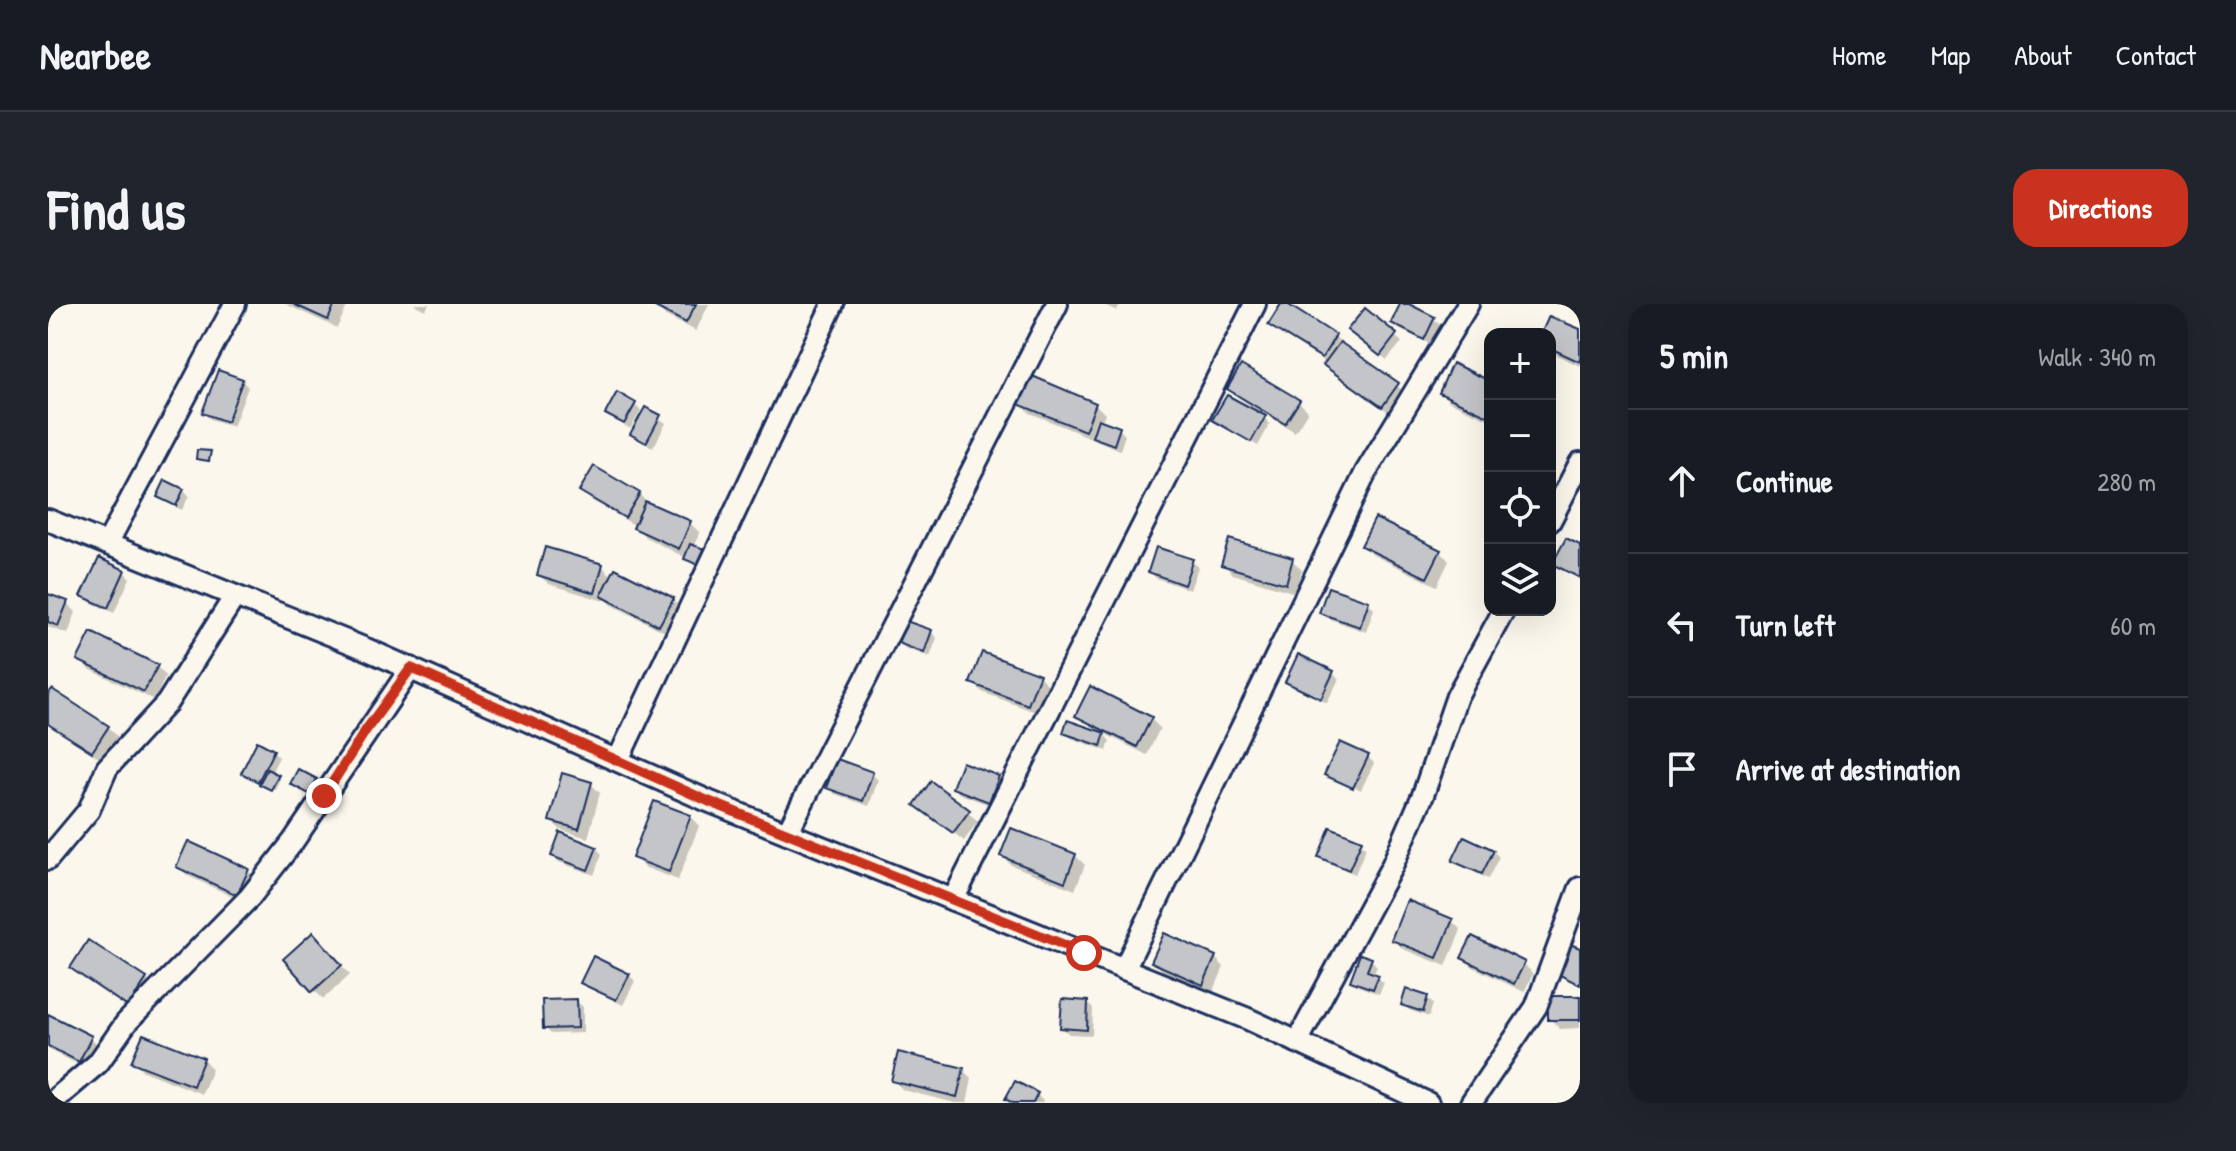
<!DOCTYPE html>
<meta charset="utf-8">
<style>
:root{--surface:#171b24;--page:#20242c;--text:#f1f3f6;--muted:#9ea1a6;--line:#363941;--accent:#c8321e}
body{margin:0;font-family:"Patrick Hand",sans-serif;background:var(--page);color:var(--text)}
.controls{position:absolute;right:24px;top:24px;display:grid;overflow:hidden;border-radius:16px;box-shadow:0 8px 32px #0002}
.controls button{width:72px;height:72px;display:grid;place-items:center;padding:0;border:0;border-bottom:2px solid var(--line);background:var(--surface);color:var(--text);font:40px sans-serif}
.stop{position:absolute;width:24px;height:24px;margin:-18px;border:6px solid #c8321e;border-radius:50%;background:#fff}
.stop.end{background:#c8321e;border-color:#fff;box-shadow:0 2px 8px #0008}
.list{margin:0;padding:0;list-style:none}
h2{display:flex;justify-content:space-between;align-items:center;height:104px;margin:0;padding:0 32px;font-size:34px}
h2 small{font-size:26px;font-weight:400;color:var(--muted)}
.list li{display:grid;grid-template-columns:52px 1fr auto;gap:24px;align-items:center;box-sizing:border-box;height:144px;padding:0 32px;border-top:2px solid var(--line)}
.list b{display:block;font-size:30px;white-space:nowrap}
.list em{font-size:26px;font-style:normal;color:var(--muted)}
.icon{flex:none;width:44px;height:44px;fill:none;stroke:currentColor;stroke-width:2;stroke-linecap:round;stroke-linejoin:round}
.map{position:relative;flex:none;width:1532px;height:799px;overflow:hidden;border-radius:24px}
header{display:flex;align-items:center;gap:48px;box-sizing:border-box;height:112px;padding:0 40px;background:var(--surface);border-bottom:2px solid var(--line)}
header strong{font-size:38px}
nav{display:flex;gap:44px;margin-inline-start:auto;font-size:28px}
.intro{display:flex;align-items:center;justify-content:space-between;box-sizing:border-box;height:192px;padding:0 48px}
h1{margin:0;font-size:56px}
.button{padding:20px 36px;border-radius:24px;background:var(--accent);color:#fff;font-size:28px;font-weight:700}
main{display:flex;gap:48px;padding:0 48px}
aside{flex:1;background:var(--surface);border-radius:24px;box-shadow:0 8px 32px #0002}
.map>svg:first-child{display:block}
</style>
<header>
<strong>Nearbee</strong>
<nav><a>Home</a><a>Map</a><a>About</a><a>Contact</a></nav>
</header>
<div class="intro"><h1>Find us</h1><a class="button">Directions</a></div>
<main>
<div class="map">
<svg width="1532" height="799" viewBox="0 0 1532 799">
<rect width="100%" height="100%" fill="#fbf7ec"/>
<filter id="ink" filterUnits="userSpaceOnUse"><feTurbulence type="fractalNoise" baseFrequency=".0125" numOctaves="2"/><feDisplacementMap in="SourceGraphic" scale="16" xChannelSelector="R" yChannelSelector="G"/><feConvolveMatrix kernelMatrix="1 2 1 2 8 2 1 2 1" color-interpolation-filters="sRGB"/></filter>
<g filter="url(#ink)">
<g fill="#0003">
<polygon points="237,0 300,0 289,24"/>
<polygon points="365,0 381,0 378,6"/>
<polygon points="611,0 661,0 648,27 618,12 609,3"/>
<polygon points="1054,0 1073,0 1069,7"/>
<polygon points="1235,0 1287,33 1359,90 1345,111 1287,71 1278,61 1279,59 1232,30 1223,20"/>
<polygon points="1355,0 1386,15 1392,21 1382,40 1351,25 1345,19"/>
<polygon points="1317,7 1354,38 1339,56 1308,32"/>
<polygon points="1532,28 1532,62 1502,48 1502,30 1495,30"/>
<polygon points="194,77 200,83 185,123 162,115 156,109"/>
<polygon points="1442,79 1442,116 1402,98 1393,88"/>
<polygon points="1181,85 1250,97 1260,107 1247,128 1212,107 1222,120 1210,142 1167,116 1207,109 1209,106 1191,94"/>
<polygon points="972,99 1047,100 1057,110 1053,118 1071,125 1077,131 1072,146 982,109"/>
<polygon points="587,101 593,107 582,125 559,109"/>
<polygon points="598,105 618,119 605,144 584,130"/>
<polygon points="135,186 141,192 134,206 117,198 111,192"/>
<polygon points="534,187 591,190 600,200 642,219 652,229 645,243 658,250 654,262 597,233 588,222 543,196"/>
<polygon points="1183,238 1244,256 1254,266 1247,289 1185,270 1176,261"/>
<polygon points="1315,242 1392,247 1401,257 1389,282 1325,251"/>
<polygon points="1532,243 1532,276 1507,260"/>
<polygon points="1144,257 1150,263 1142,286 1108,274 1102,268"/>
<polygon points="554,262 565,273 624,296 634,305 621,330 564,301 557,294 556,297 501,280 491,271"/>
<polygon points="76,268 82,274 66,309 42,298 36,292"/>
<polygon points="0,292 19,299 28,308 20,330 0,323"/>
<polygon points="1320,298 1326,305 1318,328 1279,314 1273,308"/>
<polygon points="883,328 889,334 882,353 858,345 852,339"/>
<polygon points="32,355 109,363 118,372 106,396 41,365"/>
<polygon points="1285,369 1291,375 1279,399 1245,383 1239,377"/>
<polygon points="991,372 1000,381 990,409 934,388 925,378"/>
<polygon points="4,387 60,423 70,433 54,456 0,421 0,394"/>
<polygon points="1030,411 1103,415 1112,424 1099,451 1055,429 1062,437 1059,447 1023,434 1017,428 1048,428 1049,426"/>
<polygon points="225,447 231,453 223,469 232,475 226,487 202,475 196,469"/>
<polygon points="1320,453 1326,459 1313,486 1283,472 1283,475 1279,470"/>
<polygon points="824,470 830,476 821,502 787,490 780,484"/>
<polygon points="950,474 956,480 947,503 912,490 906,484"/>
<polygon points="268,476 274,482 268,495 245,480"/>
<polygon points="543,480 552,489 540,534 513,526 503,517"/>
<polygon points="884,480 930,517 916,537 869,500"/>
<polygon points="642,512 651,522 630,576 596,563 587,554"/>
<polygon points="1312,538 1318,544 1307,570 1278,558 1272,552"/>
<polygon points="548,544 554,550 546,571 511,558 505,552"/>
<polygon points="1445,547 1451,553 1440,575 1413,562 1407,556"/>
<polygon points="954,551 1027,551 1037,561 1027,586 963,561"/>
<polygon points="130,562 200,567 209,576 199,599 140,572"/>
<polygon points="1404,617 1413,626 1398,662 1355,645 1345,635"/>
<polygon points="274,640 302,671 275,695 266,686"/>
<polygon points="1167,653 1176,663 1165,689 1115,667 1105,658"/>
<polygon points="1416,654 1476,660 1485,670 1476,688 1425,663"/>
<polygon points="1323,656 1329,662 1325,671 1336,679 1331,690 1310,682 1304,676"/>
<polygon points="24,664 98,675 107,685 90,711 34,674"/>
<polygon points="581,671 587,677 575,701 541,684 535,678"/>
<polygon points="1379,694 1385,700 1381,713 1361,706 1355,700"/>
<polygon points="1532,694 1532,724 1512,725 1502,715"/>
<polygon points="528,697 535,703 535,729 503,730 497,724"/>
<polygon points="1039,699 1045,705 1044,731 1021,730 1014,724"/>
<polygon points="0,712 43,734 53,744 41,766 0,745"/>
<polygon points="155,755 164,765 154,790 95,767 86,757"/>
<polygon points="915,766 924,775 919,799 907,799 855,786 846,777"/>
<polygon points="989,791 995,797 994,799 964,799 960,794"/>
</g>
<g fill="#c3c5c9" stroke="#1b2f5e" stroke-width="2">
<polygon points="245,0 287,0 280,16"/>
<polygon points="608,0 648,0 638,19 607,3"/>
<polygon points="1233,0 1239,0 1288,31 1274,54 1220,21"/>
<polygon points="1352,0 1361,0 1387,13 1376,36 1343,19"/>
<polygon points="1317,4 1349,30 1332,52 1299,26"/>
<polygon points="1501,12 1532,25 1532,58 1502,44 1502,30 1493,30"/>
<polygon points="1292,38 1351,79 1334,103 1275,61"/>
<polygon points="1404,59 1442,77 1442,113 1391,89"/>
<polygon points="1193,61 1252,96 1237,120 1179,85"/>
<polygon points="170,66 195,75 179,118 154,109"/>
<polygon points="982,71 1048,99 1037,127 970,100"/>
<polygon points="569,88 588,99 576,120 557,110"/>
<polygon points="1179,91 1218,112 1203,138 1164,116"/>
<polygon points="597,103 613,111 598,139 582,130"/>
<polygon points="1050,115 1072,123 1066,141 1044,133"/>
<polygon points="149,146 163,147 161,157 148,155"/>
<polygon points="546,162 592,189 577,214 531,187"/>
<polygon points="117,176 136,185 128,202 109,193"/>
<polygon points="597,197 643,217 631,245 585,224"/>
<polygon points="1327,214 1393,246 1379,274 1313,242"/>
<polygon points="1518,234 1532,241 1532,274 1504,260"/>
<polygon points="1181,235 1245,254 1238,280 1173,261"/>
<polygon points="642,240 657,245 651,261 636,255"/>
<polygon points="497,243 555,260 547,289 489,271"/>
<polygon points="1108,243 1145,255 1136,281 1100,268"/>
<polygon points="51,254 77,266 60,304 33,292"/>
<polygon points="567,264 626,294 611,322 553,292"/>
<polygon points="1280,283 1321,297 1312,323 1271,309"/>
<polygon points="0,290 20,297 10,322 0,318"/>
<polygon points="858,317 884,326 876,349 850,339"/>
<polygon points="43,328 110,361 96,388 29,356"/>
<polygon points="934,348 992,370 980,401 922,379"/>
<polygon points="1250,350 1286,367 1273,395 1237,378"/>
<polygon points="1042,382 1104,413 1089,443 1027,412"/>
<polygon points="4,385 61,422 44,448 0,420 0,390"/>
<polygon points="1019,416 1057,429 1053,442 1015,429"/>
<polygon points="209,437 226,446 210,478 193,469"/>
<polygon points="1292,438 1321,451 1305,484 1276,471"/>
<polygon points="789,455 825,468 815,497 778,484"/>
<polygon points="914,458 951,472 941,498 904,484"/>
<polygon points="219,465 231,471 223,486 211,480"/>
<polygon points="250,465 269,475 261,490 242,480"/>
<polygon points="514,469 544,478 531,525 501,517"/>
<polygon points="883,477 922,506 905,529 866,501"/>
<polygon points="606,497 643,511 621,568 584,554"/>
<polygon points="1282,523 1314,536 1301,566 1270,553"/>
<polygon points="963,524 1028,550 1017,578 952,552"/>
<polygon points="512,528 549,543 540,566 503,552"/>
<polygon points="1416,532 1446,546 1434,570 1404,557"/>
<polygon points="140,537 201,565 189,591 128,563"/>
<polygon points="1359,596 1405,615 1389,654 1343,636"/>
<polygon points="265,628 294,661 264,688 235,655"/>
<polygon points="1116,629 1168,652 1155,681 1103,658"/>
<polygon points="1424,632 1477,658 1466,680 1413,654"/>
<polygon points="40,636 99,674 80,703 22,664"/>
<polygon points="1522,640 1532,644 1532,681 1508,669"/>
<polygon points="1312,650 1324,654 1319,667 1331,671 1325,685 1302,677"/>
<polygon points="545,652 582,670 568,696 532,679"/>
<polygon points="1358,685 1380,692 1375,708 1353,701"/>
<rect x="1500" y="692" width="32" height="24"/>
<polygon points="529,695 530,724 495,725 494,696"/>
<polygon points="1014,695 1040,697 1039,726 1012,724"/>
<polygon points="0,710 44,732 31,758 0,742"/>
<polygon points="95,730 156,754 145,782 83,758"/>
<polygon points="850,748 916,764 909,793 843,777"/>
<polygon points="967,777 990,789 985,799 965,799 957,795"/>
</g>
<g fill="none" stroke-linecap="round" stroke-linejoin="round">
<defs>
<g id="minor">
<polyline points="0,216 318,345 660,497 1200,715 1380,799"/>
<polyline points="1502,217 1532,159"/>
<polyline points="60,238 187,0"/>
<polyline points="570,456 785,0"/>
<polyline points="739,529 1009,0"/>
<polyline points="0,555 41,506 59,464 119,399 187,292"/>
<polyline points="905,596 1207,0"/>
<polyline points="1076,665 1318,168 1420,0"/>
<polyline points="1249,738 1344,562 1375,491 1409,392 1456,306"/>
<polyline points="10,793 50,759 78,719 202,593 244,539 363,364"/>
<polyline points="1423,799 1488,703 1532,584"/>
</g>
</defs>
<use href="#minor" stroke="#1b2f5e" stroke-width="26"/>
<use href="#minor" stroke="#fbf7ec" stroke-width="20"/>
</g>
</g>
<g fill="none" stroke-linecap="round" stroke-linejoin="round" filter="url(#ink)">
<polyline stroke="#c8321e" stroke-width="10" points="276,492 318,426 363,364 660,497 1036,649"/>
</g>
</svg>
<div class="controls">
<button>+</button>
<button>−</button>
<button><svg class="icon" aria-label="locate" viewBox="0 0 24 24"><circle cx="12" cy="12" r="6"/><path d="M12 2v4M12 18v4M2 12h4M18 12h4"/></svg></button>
<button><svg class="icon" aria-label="layers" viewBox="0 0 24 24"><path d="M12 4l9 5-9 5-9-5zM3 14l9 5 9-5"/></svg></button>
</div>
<div class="stop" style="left:1036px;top:649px"></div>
<div class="stop end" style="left:276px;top:492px"></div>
</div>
<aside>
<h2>5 min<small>Walk · 340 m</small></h2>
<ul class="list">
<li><svg class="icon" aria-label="ahead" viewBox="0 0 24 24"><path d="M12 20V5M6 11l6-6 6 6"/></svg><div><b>Continue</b></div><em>280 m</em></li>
<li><svg class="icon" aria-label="left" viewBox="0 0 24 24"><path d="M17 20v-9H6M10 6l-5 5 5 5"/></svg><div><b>Turn left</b></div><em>60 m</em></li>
<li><svg class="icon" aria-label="arrive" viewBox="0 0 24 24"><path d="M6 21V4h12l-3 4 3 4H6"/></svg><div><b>Arrive at destination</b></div></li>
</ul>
</aside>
</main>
